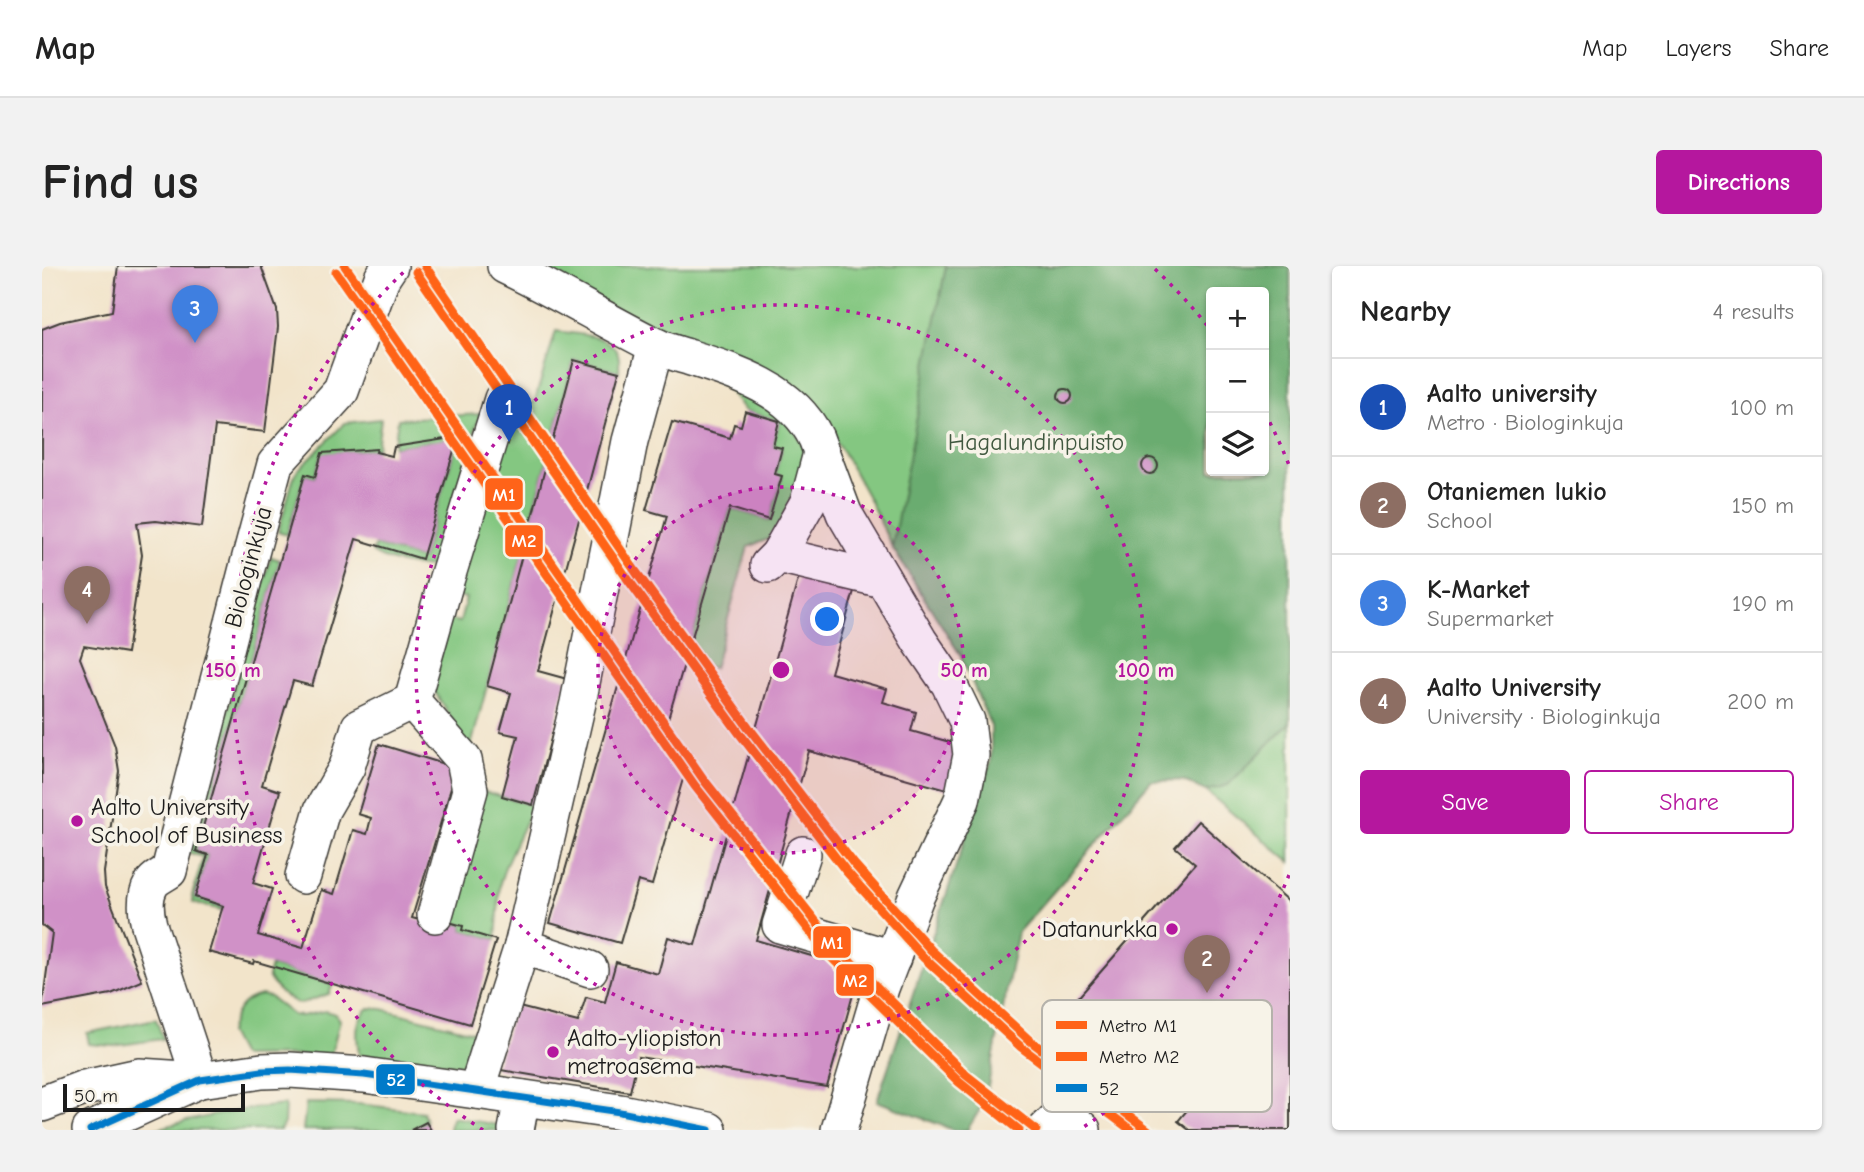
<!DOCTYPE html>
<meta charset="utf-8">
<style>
:root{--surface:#fff;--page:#f2f2f2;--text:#222;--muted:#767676;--line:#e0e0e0;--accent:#b5179e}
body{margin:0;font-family:"Comic Neue",sans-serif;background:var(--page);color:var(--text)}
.controls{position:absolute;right:21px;top:21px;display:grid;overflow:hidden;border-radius:7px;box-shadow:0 2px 5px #0004}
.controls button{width:63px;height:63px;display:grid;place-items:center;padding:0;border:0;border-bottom:2px solid var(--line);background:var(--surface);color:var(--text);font:35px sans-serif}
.scale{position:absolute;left:21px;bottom:18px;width:182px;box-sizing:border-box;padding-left:7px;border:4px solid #1c1c1c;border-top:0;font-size:19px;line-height:24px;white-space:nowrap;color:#1c1c1c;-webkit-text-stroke:5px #f7f3e8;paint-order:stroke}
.you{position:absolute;left:786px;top:354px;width:24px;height:24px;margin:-18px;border:5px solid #fff;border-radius:50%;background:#1a73e8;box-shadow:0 0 0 10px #1a73e833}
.badge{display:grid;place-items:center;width:46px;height:46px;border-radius:50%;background:var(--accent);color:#fff;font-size:23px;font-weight:700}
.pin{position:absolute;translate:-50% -58px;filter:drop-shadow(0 2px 4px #0008)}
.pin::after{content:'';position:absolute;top:37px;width:24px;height:21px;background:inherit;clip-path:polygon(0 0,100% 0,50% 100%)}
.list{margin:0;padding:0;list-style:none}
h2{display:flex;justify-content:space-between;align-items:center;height:91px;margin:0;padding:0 28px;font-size:30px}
h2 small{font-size:23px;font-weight:400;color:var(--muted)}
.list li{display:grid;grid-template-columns:46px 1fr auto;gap:21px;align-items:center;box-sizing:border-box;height:98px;padding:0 28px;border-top:2px solid var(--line)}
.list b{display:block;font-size:26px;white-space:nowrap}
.list p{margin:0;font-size:23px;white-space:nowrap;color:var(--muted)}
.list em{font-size:23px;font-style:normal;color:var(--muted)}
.actions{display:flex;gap:14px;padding:21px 28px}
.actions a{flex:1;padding:16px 0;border:2px solid var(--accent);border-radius:7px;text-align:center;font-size:24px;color:var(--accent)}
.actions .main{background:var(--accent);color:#fff}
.icon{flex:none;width:38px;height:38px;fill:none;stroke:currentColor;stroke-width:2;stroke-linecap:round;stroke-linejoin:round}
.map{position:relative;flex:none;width:1248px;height:864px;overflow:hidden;border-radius:7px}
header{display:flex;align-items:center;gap:42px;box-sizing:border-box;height:98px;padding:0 35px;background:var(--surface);border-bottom:2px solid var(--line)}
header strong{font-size:33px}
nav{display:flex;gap:38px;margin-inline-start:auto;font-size:24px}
.intro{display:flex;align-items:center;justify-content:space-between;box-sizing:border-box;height:168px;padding:0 42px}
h1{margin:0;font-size:49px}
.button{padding:18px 32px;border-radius:7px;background:var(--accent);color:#fff;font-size:24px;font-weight:700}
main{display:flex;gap:42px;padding:0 42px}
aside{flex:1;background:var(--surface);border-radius:7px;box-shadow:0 2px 5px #0004}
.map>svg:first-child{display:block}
</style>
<header>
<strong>Map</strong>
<nav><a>Map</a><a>Layers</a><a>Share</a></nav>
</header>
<div class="intro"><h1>Find us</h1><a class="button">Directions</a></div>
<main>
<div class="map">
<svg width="1248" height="864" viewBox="0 0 1248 864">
<rect width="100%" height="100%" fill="#f7f3e8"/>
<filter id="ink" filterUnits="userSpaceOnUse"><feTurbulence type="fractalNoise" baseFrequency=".0143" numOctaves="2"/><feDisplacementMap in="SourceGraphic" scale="14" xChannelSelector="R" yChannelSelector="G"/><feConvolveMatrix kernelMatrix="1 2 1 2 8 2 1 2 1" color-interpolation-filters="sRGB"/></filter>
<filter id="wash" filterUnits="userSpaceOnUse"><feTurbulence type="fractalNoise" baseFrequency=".00686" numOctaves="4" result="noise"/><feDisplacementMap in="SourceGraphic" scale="28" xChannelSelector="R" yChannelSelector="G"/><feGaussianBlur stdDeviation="1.57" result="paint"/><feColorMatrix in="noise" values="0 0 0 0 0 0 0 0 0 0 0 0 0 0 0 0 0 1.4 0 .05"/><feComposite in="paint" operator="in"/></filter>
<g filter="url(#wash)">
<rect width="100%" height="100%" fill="#f2e4ca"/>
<g fill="#84c781" stroke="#50724e" stroke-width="2" fill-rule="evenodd">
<path d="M489,0H1248V596L1164,525L1140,514L1109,515L975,667L943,835L925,864H912L835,835L949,496V460L919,390L850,281L828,235L801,186L775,147ZM1169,26H1222V205H1169Z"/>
<path d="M514,65C532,68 568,68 576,88C578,94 577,100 577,106L532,94L428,484L387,416L403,353L418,356L424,332L409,328L475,133L492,137Z"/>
<polygon points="678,118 731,131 765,184 764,202 732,271 706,281 672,402 643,396 688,242 727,254 740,211 733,208 740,182 731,180 737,155 703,145 688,126"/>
<path d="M438,148L391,300C377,302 341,295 330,286L333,279L380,293L416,172L352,181L356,153Z"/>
<polygon points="339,153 335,183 280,188 273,211 263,208 245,269 236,266 253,207 303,157"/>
<polygon points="229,291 238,294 154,585 166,589 153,631 181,640 180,644 151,637 150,630 161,591 145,586"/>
<polygon points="439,525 491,539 464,598 458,617 454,674 420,664 421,660 407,656"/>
<path d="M229,700L291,718L287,728L258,738C245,733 232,723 226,710Z"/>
<path d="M219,729L228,731L251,749L259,750L283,745L294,748L298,754L289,789L199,790L187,767C192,748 198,733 219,729Z"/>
<path d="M327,742L340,743L443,769L427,800L317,789C315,772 311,754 327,742Z"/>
<polygon points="114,753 121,773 71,780 47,778 45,767"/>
<polygon points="264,837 317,838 381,846 384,856 369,864 261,864"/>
<path d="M243,839L242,857L238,864H111C154,851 199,843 243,839Z"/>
<polygon points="411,851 456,859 457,864 407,864 408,858"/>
</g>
<path fill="#6bac6f" stroke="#446446" stroke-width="2" fill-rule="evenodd" d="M904,0H1248V457L1186,519L1164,525L1140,514L1109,515L976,666L943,835L925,864H912L835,835L949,496V460L919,390L850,281ZM1169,26H1222V205H1169Z"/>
<g id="blocks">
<g fill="#d091c7">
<polygon points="76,0 219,0 235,44 236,61 223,166 173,160 160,261 114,255 95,257 100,289 85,387 42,380 38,392 73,480 77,505 62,606 63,621 100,715 69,728 0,741 10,667 0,659 0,63 18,56 70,45"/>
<polygon points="532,94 577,106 496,405 525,413 491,539 460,530 476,470 458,466 469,427 445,420"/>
<circle cx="1023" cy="130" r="7"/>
<polygon points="703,145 737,155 731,180 740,182 733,208 740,210 727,254 688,242 618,480 648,489 610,619 596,615 578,677 508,657 625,250 604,244 630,156 688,172 692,158 699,160"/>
<polygon points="416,171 380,293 314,273 270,420 251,415 220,519 238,525 211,617 230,623 216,669 261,682 279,624 292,628 311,564 325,568 329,552 316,548 337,478 415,502 370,652 406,662 407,656 421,660 420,664 454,674 428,758 212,695 211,698 167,686 181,640 153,631 166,589 154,585 263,208 273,211 280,187 335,183 334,186 350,190 352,181"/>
<circle cx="1108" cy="200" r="8"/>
<polygon points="757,310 812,325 789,407 845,423 841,436 874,446 869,465 918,479 905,524 767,485 714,674 804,700 799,721 812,725 785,821 596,791 588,826 453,803 473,740 536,756 544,731 563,736 574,696 616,708 626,671 653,679"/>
<polygon points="1156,555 1248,636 1248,864 1147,864 1136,855 1151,837 1034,734 1153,598 1133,581"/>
<polygon points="384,856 389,864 369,864"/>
</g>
</g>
</g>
<g filter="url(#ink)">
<use href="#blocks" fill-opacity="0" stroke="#3c3a36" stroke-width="2"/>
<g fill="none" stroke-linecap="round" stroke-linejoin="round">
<defs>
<g id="minor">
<path d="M463,0C513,24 561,53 610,78C621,84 634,87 646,91C694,106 750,123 774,172L802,247L877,374L907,418L925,455L929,489L920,534L874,631L839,722L797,864"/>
<polyline points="736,289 841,314"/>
<polyline points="726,299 736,289 766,236 779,187"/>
<polyline points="370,435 422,494 428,524 393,649"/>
<polyline points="761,588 738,659 851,692"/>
<polyline points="261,610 280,544 305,501 317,461 370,435 404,315 460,133"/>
<polyline points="548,703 480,680 536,437 588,175 614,80"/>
<path d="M158,814L107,659C104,647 102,631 109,619C112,613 121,609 127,605L205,302L233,198L299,125L340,12L348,0"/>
<polyline points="434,825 480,680"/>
<polyline points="0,838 42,822 97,810 158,814 220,805 248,804 322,809 434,825 578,846 667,864"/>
<polyline points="48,864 153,816"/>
<polyline points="474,864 480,832"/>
<polyline points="1003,864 1013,854 1021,850 1029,853 1041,864"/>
</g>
</defs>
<use href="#minor" stroke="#3c3a36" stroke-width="38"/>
<use href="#minor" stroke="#fff" stroke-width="35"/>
<defs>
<polyline id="bus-1" points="48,864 158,814 220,805 248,804 322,809 434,825 578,846 667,864"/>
</defs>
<use href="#bus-1" stroke="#f7f3e8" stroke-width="12"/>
<use href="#bus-1" stroke="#007ac9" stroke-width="7"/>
<defs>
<g id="metro-1">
<polyline points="303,0 662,514 794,681 924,809 994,864"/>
<polyline points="383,0 594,306 707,462 812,598 889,684 986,773 1106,864"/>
</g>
<g id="metro-2">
<polyline points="294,6 653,520 786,688 917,816 977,864"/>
<polyline points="374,6 585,312 698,468 804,605 882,692 979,781 1089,864"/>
</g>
</defs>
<use href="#metro-1" stroke="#f7f3e8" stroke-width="14"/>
<use href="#metro-2" stroke="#f7f3e8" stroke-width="14"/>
<use href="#metro-1" stroke="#ff6319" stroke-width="9"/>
<use href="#metro-2" stroke="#ff6319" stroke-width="9"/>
</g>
</g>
<circle cx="739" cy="404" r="183" fill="#b5179e" fill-opacity=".12"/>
<g fill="none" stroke="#b5179e" stroke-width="3.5" stroke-dasharray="3.5 7">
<circle cx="739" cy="404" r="183"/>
<circle cx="739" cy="404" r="365"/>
<path d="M1247 609A548 548 0 0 1 1037 864M441 864A548 548 0 0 1 365 3M1113 3A548 548 0 0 1 1168 63M1223 147A548 548 0 0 1 1247 199"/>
</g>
<g fill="#b5179e" stroke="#f7f3e8" stroke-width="2.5">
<circle cx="35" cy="555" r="7"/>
<circle cx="1130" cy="663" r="7"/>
<circle cx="511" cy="786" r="7"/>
</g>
<g text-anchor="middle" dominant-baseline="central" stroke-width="7" stroke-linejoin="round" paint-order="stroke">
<g font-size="24" fill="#40583f" stroke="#f7f3e8">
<text x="994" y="176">Hagalundinpuisto</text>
</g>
<g font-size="24" fill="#1c1c1c" stroke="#f7f3e8">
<text transform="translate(206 301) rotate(-75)">Biologinkuja</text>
</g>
<g font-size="24" fill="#1c1c1c" stroke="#f7f3e8" text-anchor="start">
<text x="49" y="541">Aalto University<tspan x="49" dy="28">School of Business</tspan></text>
<text x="1116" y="663" text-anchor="end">Datanurkka</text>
<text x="525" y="772">Aalto-yliopiston<tspan x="525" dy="28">metroasema</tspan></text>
</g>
</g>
<rect x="1000" y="734" width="230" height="112" rx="10" fill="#f7f3e8" stroke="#b5b2ab" stroke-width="2"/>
<rect x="1014" y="755" width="31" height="8" fill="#ff6319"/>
<rect x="1014" y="786" width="31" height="9" fill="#ff6319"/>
<rect x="1014" y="818" width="31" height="8" fill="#007ac9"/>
<g font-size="19" fill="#1c1c1c">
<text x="1057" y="766">Metro M1</text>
<text x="1057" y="797">Metro M2</text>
<text x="1057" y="829">52</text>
</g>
<circle cx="739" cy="404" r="10" fill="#b5179e" stroke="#f7f3e8" stroke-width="3.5"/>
<g font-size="21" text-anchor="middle" font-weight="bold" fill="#b5179e" stroke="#f7f3e8" stroke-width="7" stroke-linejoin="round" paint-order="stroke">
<text x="922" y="411">50 m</text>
<text x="1104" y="411">100 m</text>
<text x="191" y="411">150 m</text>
</g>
<g stroke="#f7f3e8" stroke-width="2.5">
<rect x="442" y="211" width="40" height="34" rx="7" fill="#ff6319"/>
<rect x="462" y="258" width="40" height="34" rx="7" fill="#ff6319"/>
<rect x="770" y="659" width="40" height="34" rx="7" fill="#ff6319"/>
<rect x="793" y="697" width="40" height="34" rx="7" fill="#ff6319"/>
<rect x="333" y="797" width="41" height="33" rx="7" fill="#007ac9"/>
</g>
<g font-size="19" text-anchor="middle" font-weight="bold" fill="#fff">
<text x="462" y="235">M1</text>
<text x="482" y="281">M2</text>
<text x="790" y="683">M1</text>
<text x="813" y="721">M2</text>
<text x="354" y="820">52</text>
</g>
</svg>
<div class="controls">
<button>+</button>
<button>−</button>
<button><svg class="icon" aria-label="layers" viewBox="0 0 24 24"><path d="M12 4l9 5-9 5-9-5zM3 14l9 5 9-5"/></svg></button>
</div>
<div class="scale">50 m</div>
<div class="you"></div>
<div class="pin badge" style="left:467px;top:176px;background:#1a4fb4">1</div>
<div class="pin badge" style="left:1165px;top:727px;background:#8d6e63">2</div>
<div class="pin badge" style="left:153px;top:77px;background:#3f7fe0">3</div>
<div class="pin badge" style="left:45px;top:358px;background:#8d6e63">4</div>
</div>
<aside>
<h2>Nearby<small>4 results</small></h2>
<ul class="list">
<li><span class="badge" style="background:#1a4fb4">1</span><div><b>Aalto university</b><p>Metro · Biologinkuja</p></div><em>100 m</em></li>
<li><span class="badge" style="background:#8d6e63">2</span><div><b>Otaniemen lukio</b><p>School</p></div><em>150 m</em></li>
<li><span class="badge" style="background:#3f7fe0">3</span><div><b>K-Market</b><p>Supermarket</p></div><em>190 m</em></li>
<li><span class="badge" style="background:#8d6e63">4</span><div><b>Aalto University</b><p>University · Biologinkuja</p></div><em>200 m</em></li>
</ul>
<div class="actions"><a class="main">Save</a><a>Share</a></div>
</aside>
</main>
